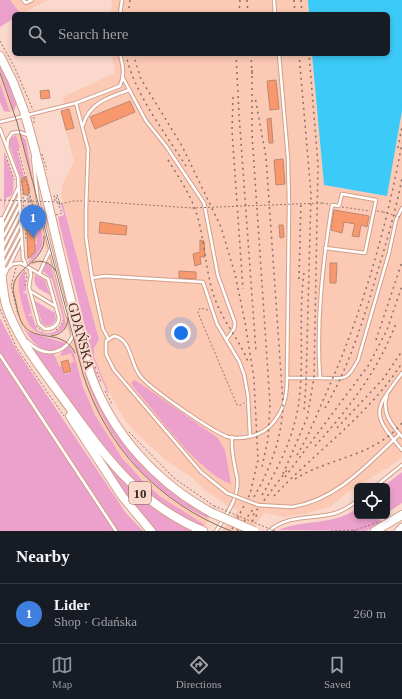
<!DOCTYPE html>
<meta charset="utf-8">
<style>
:root{--surface:#171b24;--page:#20242c;--text:#f1f3f6;--muted:#9ea1a6;--line:#363941;--accent:#8c9099}
body{margin:0;font-family:Georgia,serif;background:var(--page);color:var(--text)}
.controls{position:absolute;right:12px;bottom:12px;display:grid;overflow:hidden;border-radius:6px;box-shadow:0 2px 6px #0003}
.controls button{width:36px;height:36px;display:grid;place-items:center;padding:0;border:0;border-bottom:1px solid var(--line);background:var(--surface);color:var(--text);font:20px sans-serif}
.you{position:absolute;left:181px;top:333px;width:14px;height:14px;margin:-10px;border:3px solid #fff;border-radius:50%;background:#1a73e8;box-shadow:0 0 0 6px #1a73e833}
.badge{display:grid;place-items:center;width:26px;height:26px;border-radius:50%;background:var(--accent);color:#fff;font-size:13px;font-weight:700}
.pin{position:absolute;translate:-50% -33px;filter:drop-shadow(0 1px 2px #0008)}
.pin::after{content:'';position:absolute;top:21px;width:14px;height:12px;background:inherit;clip-path:polygon(0 0,100% 0,50% 100%)}
.list{margin:0;padding:0;list-style:none}
h2{display:flex;justify-content:space-between;align-items:center;height:52px;margin:0;padding:0 16px;font-size:17px}
h2 small{font-size:13px;font-weight:400;color:var(--muted)}
.list li{display:grid;grid-template-columns:26px 1fr auto;gap:12px;align-items:center;box-sizing:border-box;height:60px;padding:0 16px;border-top:1px solid var(--line)}
.list b{display:block;font-size:15px;white-space:nowrap}
.list p{margin:0;font-size:13px;white-space:nowrap;color:var(--muted)}
.list em{font-size:13px;font-style:normal;color:var(--muted)}
.icon{flex:none;width:22px;height:22px;fill:none;stroke:currentColor;stroke-width:2;stroke-linecap:round;stroke-linejoin:round}
.map{position:relative;flex:none;width:402px;height:531px;overflow:hidden}
.search{position:absolute;background:var(--surface);box-shadow:0 2px 6px #0003;left:12px;right:12px;top:12px;height:44px;display:flex;align-items:center;gap:10px;box-sizing:border-box;padding:0 14px;border-radius:6px;color:var(--muted);font-size:15px}
.sheet{height:112px;background:var(--surface)}
nav{display:flex;justify-content:space-around;align-items:center;box-sizing:border-box;height:56px;border-top:1px solid var(--line);background:var(--surface);font-size:11px;color:var(--muted)}
nav a{display:grid;justify-items:center;gap:2px}
nav .on{color:var(--accent)}
.map>svg:first-child{display:block}
</style>
<div class="map">
<svg width="402" height="531" viewBox="0 0 402 531">
<rect width="100%" height="100%" fill="#fad8cb"/>
<g fill="#fbc9b4">
<polygon points="10,0 48,0 21,14"/>
<polygon points="112,0 308,0 309,14 111,14"/>
<polygon points="112,54 312,54 324,185 387,196 402,111 402,452 401,458 390,466 347,493 330,507 304,514 284,517 264,513 250,531 222,531 238,510 227,505 205,490 190,476 168,462 132,429 123,417 103,381 94,357 94,348 99,340 61,194 63,183 74,162 61,111 66,110 63,97 115,73"/>
<polygon points="0,71 14,111 10,112 0,83"/>
<polygon points="16,135 21,135 73,330 70,337 67,328 56,336 67,341 66,343 58,339 32,334 25,329 20,322 13,295 12,282 23,269 25,270 20,276 19,285 29,324 38,332 49,335 57,334 63,330 66,324 51,266 46,263 47,261 50,262 45,245 36,260 43,260 42,262 31,265 29,263 40,252 43,239"/>
<polygon points="75,337 96,403 115,438 133,461 160,488 199,515 209,518 206,526 173,506 150,487 128,465 110,442 90,406 74,354 69,345"/>
<polygon points="71,351 78,374 62,378 55,356"/>
</g>
<g fill="#eca1cd">
<polygon points="0,0 10,0 21,14 14,14 14,18 0,27"/>
<polygon points="0,64 17,102 14,111 0,71"/>
<polygon points="0,83 10,112 4,111 0,102"/>
<polygon points="16,135 20,148 17,149 24,177 21,179 9,144 11,138"/>
<polygon points="21,135 26,140 33,181"/>
<path d="M4,153L6,154L5,156C9,168 18,184 11,196L6,198L4,211Z"/>
<polygon points="61,204 63,204 99,340 94,348 94,357 109,393 108,394 93,358 59,223 58,217 64,215"/>
<path d="M36,215H37C43,237 48,246 29,263L28,261L31,260L30,257L35,252L31,245L37,244L36,232H32V230L39,229Z"/>
<path d="M46,263L51,266L66,324C61,338 39,338 30,326C25,319 17,289 19,281C19,277 22,273 25,270L26,291L23,292L24,294L26,292L32,314H29V316L32,315L37,330C47,337 64,332 63,318L52,279L43,271Z"/>
<path d="M35,275L45,280L50,295C41,290 32,287 35,275Z"/>
<polygon points="73,292 95,368 104,396 89,355"/>
<polygon points="35,301 55,313 56,320 52,325 46,326 42,323"/>
<path d="M18,316L22,326L28,332L66,343C45,368 25,333 18,316Z"/>
<polygon points="0,318 16,349 126,513 143,531 0,531"/>
<path d="M75,335L132,452L165,487L183,501L210,517L207,518C146,491 101,432 83,368C80,358 74,345 75,335Z"/>
<polygon points="69,345 74,354 83,387 95,415 122,458 143,481 161,497 205,525 201,526 176,513 152,497 129,477 102,446 33,349 44,354 54,354 59,366 61,366 65,375 72,371 70,363 74,362 71,353 62,356 60,354"/>
<path d="M135,380L218,438L225,450L231,484C199,473 159,416 135,389L131,383Z"/>
<path d="M106,463C131,492 159,514 194,531H154L103,464Z"/>
<polygon points="402,472 402,503 387,513 387,486 384,486"/>
<path d="M357,508V516H382L378,519L384,522L366,531L278,530C303,519 335,526 357,508Z"/>
</g>
<polygon fill="#3ccbf8" points="308,0 402,0 402,111 387,196 324,185 312,54 388,54 388,14 309,14"/>
<g fill="#fa986d" stroke="#bb8873">
<polygon points="276,80 279,109 270,110 267,81"/>
<polygon points="49,90 50,98 41,99 40,91"/>
<polygon points="130,101 135,112 95,129 90,117"/>
<polygon points="69,109 74,128 66,130 61,111"/>
<polygon points="271,118 273,143 269,143 267,119"/>
<polygon points="283,159 285,184 276,185 274,160"/>
<polygon points="26,176 30,191 28,191 29,194 24,195 21,179"/>
<polygon points="34,208 38,228 35,229 35,252 28,259 26,213 23,218 23,210 27,211 27,209"/>
<polygon points="334,210 369,216 367,227 361,225 359,237 352,236 355,224 344,222 342,233 331,230"/>
<polygon points="100,222 127,226 126,235 99,233"/>
<polygon points="279,225 283,225 284,237 280,238"/>
<polygon points="200,240 204,241 205,257 200,257 201,264 195,266 193,254 200,252"/>
<polygon points="330,263 337,263 336,283 330,283"/>
<polygon points="179,271 196,272 196,279 179,278"/>
<polygon points="68,360 71,371 64,373 61,362"/>
</g>
<g fill="none" stroke-linecap="round" stroke-linejoin="round">
<defs>
<g id="lane">
<polyline points="23,0 26,3 32,0"/>
<polyline points="274,0 275,14"/>
<polyline points="120,14 122,0"/>
<path d="M279,54L288,158L289,205L287,378H320C316,320 323,261 332,205L339,206L342,194L376,200L365,253L325,248"/>
<polyline points="123,78 146,121 166,146 204,203 218,276 235,323 234,329 226,340"/>
<polyline points="0,122 76,103"/>
<path d="M83,125C89,103 109,97 129,90"/>
<polyline points="0,129 18,177 23,258 26,265"/>
<polyline points="7,148 8,139 12,133 19,132 28,135"/>
<polyline points="33,158 38,201 67,314 75,330"/>
<polyline points="2,221 18,188"/>
<polyline points="3,228 19,197"/>
<polyline points="4,236 19,207"/>
<polyline points="3,247 19,216"/>
<polyline points="4,255 20,224"/>
<polyline points="4,265 21,233"/>
<path d="M6,269L13,264L21,263L48,279L59,318C58,326 52,329 45,329L39,324L29,287L31,275L30,269"/>
<polyline points="5,274 21,242"/>
<polyline points="39,274 50,250"/>
<polyline points="92,278 105,276 203,282 217,324 239,361 244,374 248,396 250,436"/>
<polyline points="30,291 55,306"/>
<polyline points="70,322 73,335"/>
<path d="M108,338L103,329L92,278L86,237V210L88,149L76,103L120,86C125,74 123,66 120,54"/>
<path d="M27,341C45,359 67,355 75,330"/>
<polyline points="0,355 116,531"/>
<path d="M402,373C374,411 370,412 402,450"/>
<path d="M320,378C344,378 346,383 358,360L389,253L396,220L402,208"/>
<path d="M387,395C381,412 391,424 402,437"/>
<polyline points="376,486 402,465"/>
<path d="M227,493L201,472L114,370L106,354V341L114,336C132,339 130,365 141,377C152,390 213,432 228,437C242,440 261,436 271,425C284,411 287,397 287,378"/>
<path d="M292,507C337,500 368,464 400,434"/>
<path d="M216,531C226,515 240,497 237,477C234,463 231,452 232,437"/>
<path d="M269,531C287,515 310,519 332,514C341,512 349,507 357,501"/>
</g>
<g id="primary">
<path d="M0,56L13,82L24,111C41,168 53,227 67,284C75,315 81,348 92,378C114,436 157,483 212,513"/>
<path d="M0,221C0,248 0,278 6,305C17,338 39,365 59,393C101,450 134,502 203,531"/>
<polyline points="70,416 122,496 151,531"/>
<polyline points="375,531 402,515"/>
<polyline points="399,531 402,528"/>
</g>
</defs>
<use href="#lane" stroke="#d39f89" stroke-width="4.5"/>
<use href="#primary" stroke="#d39f89" stroke-width="10"/>
<g stroke="#967a70" stroke-width="1" stroke-dasharray="2 2" stroke-linecap="butt">
<polyline points="0,41 15,68 33,110"/>
<polyline points="34,117 34,123"/>
<polyline points="18,149 26,179 22,180 26,241"/>
<polyline points="42,154 47,170"/>
<polyline points="6,156 14,180"/>
<polyline points="26,180 34,210"/>
<polyline points="29,197 31,205"/>
<polyline points="24,201 28,200 27,196 30,195 31,201"/>
<polyline points="28,201 29,206 32,206 32,201"/>
<polyline points="55,201 54,196 57,195 59,201"/>
<polyline points="59,201 60,204 73,201 82,201"/>
<polyline points="89,201 192,208"/>
<polyline points="322,203 329,204"/>
<polyline points="342,207 370,211"/>
<polyline points="377,211 383,212"/>
<polyline points="25,212 36,210"/>
<polyline points="56,215 62,213 57,201"/>
<polyline points="16,268 11,285 18,315"/>
<polyline points="25,286 27,276 25,270"/>
<polyline points="0,309 16,347 64,416"/>
<polyline points="208,310 200,308 198,313 237,405 242,405 245,402"/>
<polyline points="36,326 43,332"/>
<polyline points="56,330 61,326 63,320"/>
<polyline points="94,363 96,369"/>
<polyline points="97,372 101,382"/>
<polyline points="105,391 112,404"/>
<polyline points="129,432 174,478 214,506"/>
<polyline points="331,531 356,530"/>
<polyline points="353,531 378,522"/>
</g>
<use href="#lane" stroke="#fff" stroke-width="2.5"/>
<use href="#primary" stroke="#fff" stroke-width="8"/>
<g stroke="#8a7066" stroke-width="1">
<path d="M0,73L17,122L83,374C106,447 159,503 231,531"/>
<path d="M44,236C47,264 7,268 14,295C17,305 18,320 25,327C38,342 64,329 75,353"/>
<path d="M32,263C41,259 50,262 56,271"/>
<path d="M51,336C61,335 68,328 68,318"/>
</g>
<g stroke="#8a7066" stroke-width="1.5" stroke-dasharray="2 4" stroke-linecap="butt">
<polyline points="247,0 248,14"/>
<polyline points="294,0 295,14"/>
<polyline points="301,0 302,14"/>
<polyline points="128,14 130,0"/>
<polyline points="239,14 240,0"/>
<path d="M126,54C133,92 166,134 186,166"/>
<polyline points="133,54 141,79 182,146 221,227 235,274 245,322 254,379 258,460 250,494 231,531"/>
<polyline points="236,54 239,114 256,352"/>
<polyline points="251,54 252,75"/>
<polyline points="299,54 311,194 306,384 304,411"/>
<polyline points="252,70 252,134 270,404 268,439 262,467"/>
<polyline points="233,97 232,131 243,289"/>
<polyline points="398,148 402,126"/>
<path d="M168,160C179,178 191,195 197,215C205,241 205,270 214,296C222,321 240,340 249,364"/>
<polyline points="299,279 301,201"/>
<polyline points="376,340 402,262"/>
<path d="M325,408C350,365 364,318 378,270C387,240 396,210 402,178"/>
<polyline points="337,428 384,378 402,351"/>
<path d="M315,446C348,410 379,369 396,323"/>
<path d="M297,455C308,437 316,417 324,398C361,317 386,231 402,143"/>
<polyline points="283,474 307,418 314,378 318,165 309,54"/>
<polyline points="285,477 368,366 387,330 402,286"/>
<path d="M295,479C330,457 374,457 402,423"/>
<path d="M262,495C279,467 292,440 298,408C305,363 298,317 304,273"/>
<path d="M274,496C316,451 368,416 402,363"/>
<path d="M254,497C271,467 282,438 283,403L266,157L255,97"/>
<polyline points="253,515 287,470"/>
<polyline points="237,531 254,508"/>
<polyline points="245,531 259,512"/>
</g>
<defs>
<polyline id="lane-bridge" points="227,493 258,505 292,507"/>
<polyline id="primary-bridge" points="212,513 254,531"/>
</defs>
<use href="#lane-bridge" stroke="#d39f89" stroke-width="4.5" stroke-linecap="butt"/>
<use href="#primary-bridge" stroke="#d39f89" stroke-width="10" stroke-linecap="butt"/>
<g stroke="#967a70" stroke-width="1" stroke-dasharray="2 2" stroke-linecap="butt">
<polyline points="56,197 57,201"/>
<polyline points="0,200 59,202 60,205"/>
<polyline points="192,208 322,203"/>
<polyline points="383,212 402,218"/>
<polyline points="214,506 275,531"/>
</g>
<use href="#lane-bridge" stroke="#fff" stroke-width="2.5"/>
<use href="#primary-bridge" stroke="#fff" stroke-width="8"/>
</g>
<g text-anchor="middle" dominant-baseline="central" stroke-width="4" stroke-linejoin="round" paint-order="stroke">
<rect fill="#fad8cb" stroke="#745b52" stroke-width="1" x="129" y="482" width="22" height="22" rx="3"/>
<g font-size="13" font-weight="bold" fill="#3b261e">
<text x="140" y="493">10</text>
</g>
<g font-size="14" fill="#3b261e" stroke="#fad8cb">
<text transform="translate(81 336) rotate(75)">GDAŃSKA</text>
</g>
</g>
</svg>
<div class="controls">
<button><svg class="icon" aria-label="locate" viewBox="0 0 24 24"><circle cx="12" cy="12" r="6"/><path d="M12 2v4M12 18v4M2 12h4M18 12h4"/></svg></button>
</div>
<div class="you"></div>
<div class="pin badge" style="left:33px;top:238px;background:#3f7fe0">1</div>
<div class="search"><svg class="icon" aria-label="search" viewBox="0 0 24 24"><circle cx="10" cy="10" r="6"/><path d="M15 15l6 6"/></svg>Search here</div>
</div>
<section class="sheet">
<h2>Nearby<small></small></h2>
<ul class="list">
<li><span class="badge" style="background:#3f7fe0">1</span><div><b>Lider</b><p>Shop · Gdańska</p></div><em>260 m</em></li>
</ul>
</section>
<nav>
<a class="on"><svg class="icon" aria-label="map" viewBox="0 0 24 24"><path d="M3 6l6-2 6 2 6-2v14l-6 2-6-2-6 2zM9 4v14M15 6v14"/></svg>Map</a>
<a><svg class="icon" aria-label="directions" viewBox="0 0 24 24"><path d="M12 3l9 9-9 9-9-9zM9 14v-3h6M13 9l2 2-2 2"/></svg>Directions</a>
<a><svg class="icon" aria-label="saved" viewBox="0 0 24 24"><path d="M7 4h10v16l-5-4-5 4z"/></svg>Saved</a>
</nav>
